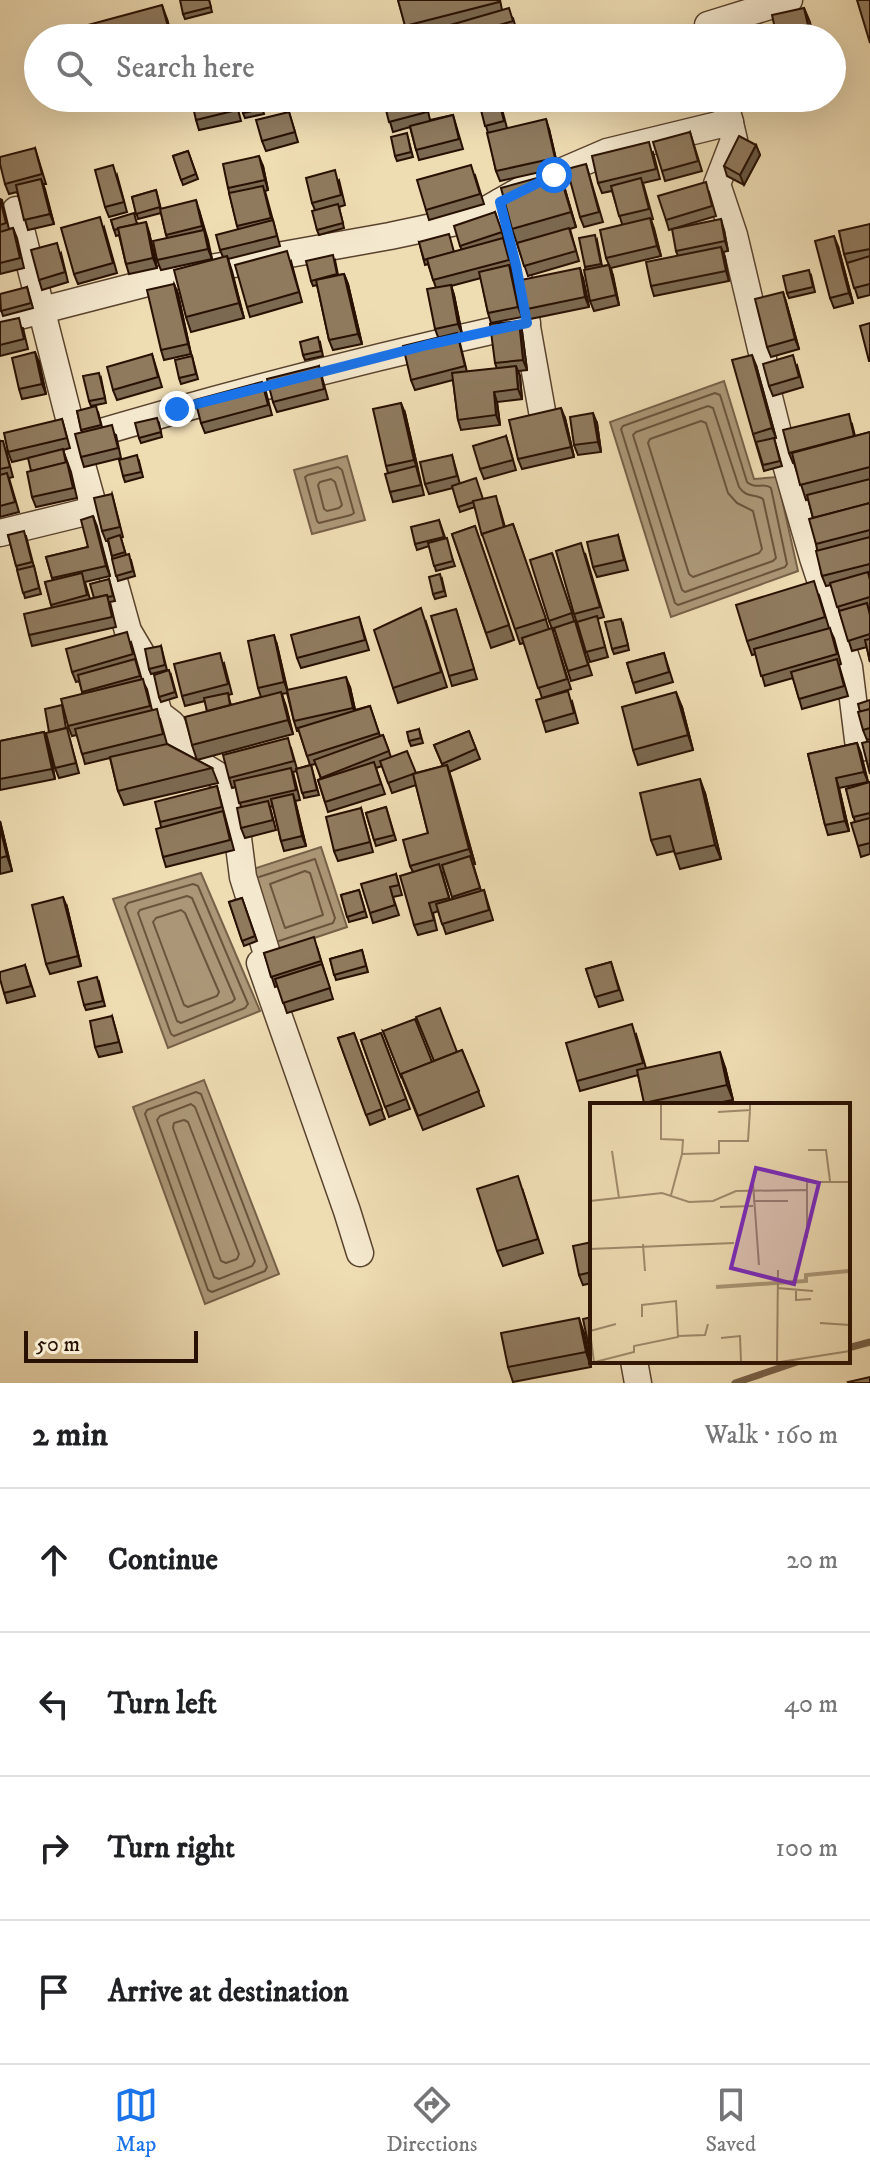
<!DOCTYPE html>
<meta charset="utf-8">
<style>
:root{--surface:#fff;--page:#f6f6f6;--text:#202124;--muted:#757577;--line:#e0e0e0;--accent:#1a73e8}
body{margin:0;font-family:"IM FELL DW Pica",serif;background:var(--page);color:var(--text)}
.scale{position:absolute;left:24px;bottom:20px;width:174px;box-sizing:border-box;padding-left:8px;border:4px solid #281002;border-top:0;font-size:22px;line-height:28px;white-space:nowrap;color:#281002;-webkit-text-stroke:6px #f4e8ce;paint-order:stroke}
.stop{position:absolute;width:24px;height:24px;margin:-18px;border:6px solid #1a73e8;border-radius:50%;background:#fff}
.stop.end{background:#1a73e8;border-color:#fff;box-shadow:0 2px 8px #0008}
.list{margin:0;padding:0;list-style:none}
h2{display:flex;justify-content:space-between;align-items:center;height:104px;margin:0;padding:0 32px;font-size:34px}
h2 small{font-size:26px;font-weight:400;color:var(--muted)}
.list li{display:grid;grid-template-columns:52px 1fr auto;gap:24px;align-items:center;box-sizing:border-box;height:144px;padding:0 32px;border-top:2px solid var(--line)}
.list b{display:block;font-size:30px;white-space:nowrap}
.list em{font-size:26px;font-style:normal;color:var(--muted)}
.icon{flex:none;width:44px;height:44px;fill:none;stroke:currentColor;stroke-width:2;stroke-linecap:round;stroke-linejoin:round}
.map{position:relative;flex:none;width:870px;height:1383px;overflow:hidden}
.search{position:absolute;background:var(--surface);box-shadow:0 8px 32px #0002;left:24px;right:24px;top:24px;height:88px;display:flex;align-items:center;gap:20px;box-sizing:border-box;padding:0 28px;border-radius:44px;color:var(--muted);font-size:30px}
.sheet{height:680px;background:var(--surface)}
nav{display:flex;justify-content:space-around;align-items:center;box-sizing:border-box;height:112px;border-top:2px solid var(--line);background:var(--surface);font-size:22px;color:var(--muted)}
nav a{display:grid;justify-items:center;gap:4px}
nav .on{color:var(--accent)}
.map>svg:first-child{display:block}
</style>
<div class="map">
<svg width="870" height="1383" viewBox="0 0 870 1383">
<rect width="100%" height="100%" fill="#eedcb3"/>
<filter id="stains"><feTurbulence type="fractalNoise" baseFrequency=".0025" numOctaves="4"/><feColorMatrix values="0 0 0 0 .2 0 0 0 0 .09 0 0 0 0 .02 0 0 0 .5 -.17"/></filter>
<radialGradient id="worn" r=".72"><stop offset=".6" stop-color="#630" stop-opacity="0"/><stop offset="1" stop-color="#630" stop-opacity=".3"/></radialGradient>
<g fill="#ab9777" stroke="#776148" stroke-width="2">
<polygon points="724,381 754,479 777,477 798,571 671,617 610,422"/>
<polygon points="347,456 365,520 312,534 294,470"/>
<polygon points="321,847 347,927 272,952 247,871"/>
<polygon points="201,873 260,1011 168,1048 113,899"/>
<polygon points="204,1080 279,1274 205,1304 133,1107"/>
</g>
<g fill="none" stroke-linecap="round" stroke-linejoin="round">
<g stroke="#6a543c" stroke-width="2">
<path d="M715,393L720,395L747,482C755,490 764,482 771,488L787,564L785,567L678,605L675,603L621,429L623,426Z"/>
<path d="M708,406L713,408L739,487C747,499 755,493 763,499L776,558L773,561L685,592L682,590L633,435L636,432Z"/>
<polygon points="701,421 706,423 728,493 737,503 753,511 762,549 759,553 693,577 689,574 648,443 650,439"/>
<polygon points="338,467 342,470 354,513 351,515 319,523 317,521 305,477 308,475"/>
<polygon points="331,479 335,482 342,505 339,508 327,511 324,509 318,485 320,482"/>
<polygon points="305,871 310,873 323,915 285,928 270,884"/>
<polyline points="259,877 315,859 335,918 333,923 279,941"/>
<polygon points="193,884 198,886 248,1004 245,1008 174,1036 171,1034 125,907 128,903"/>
<polygon points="187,896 192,898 235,999 232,1002 181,1023 177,1021 138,913 140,910"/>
<polygon points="181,910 185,913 219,992 217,996 188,1007 184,1005 153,922 156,918"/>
<polygon points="196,1092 201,1094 267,1267 265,1271 212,1292 208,1290 145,1114 147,1110"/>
<polygon points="191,1104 195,1107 255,1261 252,1266 219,1279 214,1277 157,1120 160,1116"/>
<polygon points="184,1120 188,1122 239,1254 237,1259 226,1263 221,1261 173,1128 174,1123"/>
</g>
<g stroke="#776148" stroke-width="7">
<polyline points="848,1348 870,1342"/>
<polyline points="735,1383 800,1361"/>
</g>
<defs>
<g id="minor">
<polyline points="711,38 708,25 789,0"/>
<polyline points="724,98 734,140 717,184 734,235 763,357 763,373 785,461 813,558 849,667 859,748 870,746"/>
<polyline points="500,202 516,265 542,411"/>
<polyline points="16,210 70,422 128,631 141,653 159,714 172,724 180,752 224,779 238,838 243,877 268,957 260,963 347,1211 360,1253"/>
<polyline points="0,321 194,271 390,236 470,219 528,186 607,152 730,122"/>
<path d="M81,438C228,394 377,356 527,323"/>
<polyline points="0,533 94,510"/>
<polyline points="634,1361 638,1383"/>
</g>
</defs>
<use href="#minor" stroke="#5a432e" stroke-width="29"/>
<use href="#minor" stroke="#f4e8ce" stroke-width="26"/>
</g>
<g fill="#7b6951" stroke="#281002" stroke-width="2" fill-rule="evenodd">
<polygon points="209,0 212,12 185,19 183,14"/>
<polygon points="398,0 500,0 502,10 513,18 519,38 409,38"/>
<polygon points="167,19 172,38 80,38"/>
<polygon points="235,98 241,121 199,130 196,120"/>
<polygon points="260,98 264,114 245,118 243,113"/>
<polygon points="383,98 425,98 430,120 453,115 463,149 419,160 410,127 393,132"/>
<polygon points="478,98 499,98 507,128 549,129 558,168 500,181 496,171 488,133"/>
<polygon points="753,98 798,98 757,107"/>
<polygon points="289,112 298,142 266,151 262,141"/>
<polygon points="690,132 702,171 665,181 662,171"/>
<polygon points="408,138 413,157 397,161 395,156"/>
<polygon points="756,145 760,155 744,185 727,176 724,166"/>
<polygon points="35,148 46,184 43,184 54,224 28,230 17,192 9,194 5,184"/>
<polygon points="188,151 198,179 183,185 173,156"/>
<polygon points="653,152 660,179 643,183 653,219 651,219 661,256 611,268 619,305 594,311 590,301 585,267 597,240 602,266 609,265 606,258 622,224 612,191 602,193 598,183"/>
<polygon points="586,164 603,222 584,227 580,217"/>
<polygon points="263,166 268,190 265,191 280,246 228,259 244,318 191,332 186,317 223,257 220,250 238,229 228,188"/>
<polygon points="117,175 127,212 109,217 105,207"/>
<polygon points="475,175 484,204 429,220 426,210"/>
<polygon points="339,180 345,205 339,207 344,228 319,235 317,230 315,210 312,203"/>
<polygon points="564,186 576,227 570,229 579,261 528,276 512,229"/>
<polygon points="156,190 161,209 199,210 212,259 161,270 157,260 167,238 161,213 138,219 132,197"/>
<polygon points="709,192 716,216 669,230 666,220"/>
<polygon points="0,199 2,200 9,229 13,228 17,238 24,268 0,274"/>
<polygon points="495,212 505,242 513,270 511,270 522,317 491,323 488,313 481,278 451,286 454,295 462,334 458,335 467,372 497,369 495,363 522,331 527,370 518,371 520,376 522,399 497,402 500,425 461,430 458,420 453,380 415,390 411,380 438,337 435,329 436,288 428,264 425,265 419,242 454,252 462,250 460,246"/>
<polygon points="111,220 137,223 149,232 157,268 129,274 126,264 119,235 116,236"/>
<polygon points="870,224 870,295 858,298 844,254"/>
<polygon points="104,227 117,273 78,284 74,274"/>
<polygon points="724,230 728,251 723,252 729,281 654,296 651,286 678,256 676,251"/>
<polygon points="838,246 853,303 834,308 830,298"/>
<polygon points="61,253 68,282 42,290 39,280"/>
<polygon points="335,260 338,275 344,274 348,284 362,344 333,350 329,340 317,285 313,286 311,281"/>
<polygon points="291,261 302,302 250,317 247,307"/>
<polygon points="811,275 815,292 789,298 787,293"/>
<polygon points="583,278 589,307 530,319 527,309"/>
<polygon points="174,284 178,294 191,354 164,360 161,350"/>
<polygon points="27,287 33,308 3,316 0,306"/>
<polygon points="786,302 799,349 771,357 767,347"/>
<polygon points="0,322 23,328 28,349 0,356"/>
<polygon points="320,342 323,356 305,360 303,355"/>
<polygon points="152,354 162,387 117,400 113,390"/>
<polygon points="192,356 198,379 181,384 179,378"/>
<polygon points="39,362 46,394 22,399 19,389"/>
<polygon points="756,365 776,438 774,438 782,466 764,471 753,434"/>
<polygon points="797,365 803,387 773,396 769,386"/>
<polygon points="319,366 328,399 277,412 273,402"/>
<polygon points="101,378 106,403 91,406 89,401"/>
<polygon points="266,392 272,415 205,433 201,423"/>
<polygon points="77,411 98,412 102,427 116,435 121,458 84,467 81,457 82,432"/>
<polygon points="405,413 424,495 393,502 390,492 388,473 386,466"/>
<polygon points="565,418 574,457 522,469 518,459"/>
<polygon points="62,419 70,448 63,450 71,472 77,498 36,507 32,497 31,471 33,457 12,462 8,452"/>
<polygon points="159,423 162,437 141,443 139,438"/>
<polygon points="597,423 601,452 578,455 574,445"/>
<polygon points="852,424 855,436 870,432 870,574 869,575 870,578 870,608 869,608 870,612 870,662 867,647 852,651 831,585 826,586 822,576 816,544 813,518 808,499 806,500 794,463 793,463 789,453"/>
<polygon points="506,436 516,470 484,479 480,469"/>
<polygon points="0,441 6,451 13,477 9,478 19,512 0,517"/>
<polygon points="452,455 460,484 483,499 499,506 505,527 513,524 549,629 555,638 571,689 542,698 524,643 520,644 515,629 475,507 460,512 453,488 429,494 425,484"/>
<polygon points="139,461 143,477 125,482 123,476"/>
<polygon points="112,494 123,537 121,538 126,555 131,560 135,576 118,581 108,541 106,541 102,531"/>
<polygon points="93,516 110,576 85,582 90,599 94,598 109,579 115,601 110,602 116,627 32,646 29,635 52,608 45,582 53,581 46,557 88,547"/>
<polygon points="439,520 455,566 436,571 429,546 417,550 415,544"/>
<polygon points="475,526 514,640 491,648 452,534"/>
<polygon points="8,535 26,536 41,594 25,598"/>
<polygon points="618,535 628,570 597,577 593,567"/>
<polygon points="552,553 592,675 571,681 555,630 553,631 549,621"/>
<polygon points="585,553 604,617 597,619 608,657 590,662 574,614"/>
<polygon points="442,579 446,596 435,599 433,594"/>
<polygon points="819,595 829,628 834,638 841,664 839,665 848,696 802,709 793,678 765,686 756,654 752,655 747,641"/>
<polygon points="456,609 477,679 452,686 449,676"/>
<polygon points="359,617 369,650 301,668 297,658"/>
<polygon points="426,622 447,687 398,703 393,688"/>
<polygon points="623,624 629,650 614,654 612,649"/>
<polygon points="131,642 142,680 147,689 152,710 160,719 167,744 212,768 218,783 124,805 118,791 110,758 85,764 77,735 72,736 68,726 83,694 79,681 76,682 72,672"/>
<path d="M277,645L287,690L350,687L355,710L370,706L380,736L383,735L391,757L416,773L443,766L434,745L469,731L480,759L449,772L475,864H473L481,891L484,890L493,920L446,934L438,911L433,913L437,930L418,935L414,925L413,872L410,866L428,833L416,785L392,793L382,766L376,768L385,794L328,812L318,780L321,779L316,764L311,765L319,795L304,798L297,771L293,772L300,800L295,801L306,846L284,851L281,841L273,806L270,807L276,830L245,838L241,828V807L236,787L232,788L229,778L291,748L297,769L310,765L299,731H297L294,721L287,693L282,694L293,734L197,760L192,745L207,711L205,701L185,706L182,696L224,663L232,694L228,695L231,705L261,697L258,688ZM444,872L453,899L450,900L442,873Z"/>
<polygon points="161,646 167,670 151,674 149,669"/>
<polygon points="664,653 673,682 636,693 627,663"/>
<polygon points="171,675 177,697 161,702 159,697"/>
<polygon points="870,700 870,739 867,740 863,730"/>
<polygon points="572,701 578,723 546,732 543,722"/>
<polygon points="682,707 693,750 638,765 633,750"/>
<polygon points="67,729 79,773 59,778 55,768 49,732"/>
<polygon points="419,729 423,743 411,746 409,741"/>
<polygon points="44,732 48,742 55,779 0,790 0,741"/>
<polygon points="857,743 868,782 839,788 849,831 828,835 825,825 808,754"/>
<polygon points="870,782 870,854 861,857 858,846 855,822 846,789"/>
<polygon points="217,786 234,850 166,867 163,857 161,827 160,822"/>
<polygon points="705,793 721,859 680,869 674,851 657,855 651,840"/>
<polygon points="386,807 396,840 376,846 366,813"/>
<polygon points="361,808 373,852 338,861 334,851"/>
<polygon points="0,821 12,871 0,874"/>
<polygon points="396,874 402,895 393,897 399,915 373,923 370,913"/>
<polygon points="359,890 367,917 349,922 341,895"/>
<polygon points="242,898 257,941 244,946 229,902"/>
<polygon points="67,907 81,966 50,974 46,964"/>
<polygon points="317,947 333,999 287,1013 278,986 275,987 264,953"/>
<polygon points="362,950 368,972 336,980 330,959"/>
<polygon points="611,962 623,1000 599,1007 586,969"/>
<polygon points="25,965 35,996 7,1003 4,993"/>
<polygon points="99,982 105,1006 86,1010 84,1005"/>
<polygon points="112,1016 122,1052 99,1057 95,1047"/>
<polygon points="383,1031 432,1062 462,1050 484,1106 423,1130"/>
<polygon points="354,1033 385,1119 370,1125 338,1038"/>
<polygon points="381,1033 410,1109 389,1117 361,1040"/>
<polygon points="636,1034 646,1068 725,1067 733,1100 707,1105 645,1105 638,1075 580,1091 577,1081"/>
<polygon points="523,1191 543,1253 503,1266 497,1251"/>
<polygon points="592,1242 592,1283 583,1285 579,1275"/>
<polygon points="584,1333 591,1367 513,1382 508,1367"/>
</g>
<g fill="#645542" stroke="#281002" stroke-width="2">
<polygon points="162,5 167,19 172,38 171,38"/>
<polygon points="804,8 810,22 813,38 811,38"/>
<polygon points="546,119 549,129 558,168 555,158"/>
<polygon points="756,145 760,155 744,185 740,175"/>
<polygon points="259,156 263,166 268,190 265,180"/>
<polygon points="559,172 564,186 576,227 571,212"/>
<polygon points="41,179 45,189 54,224 50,214"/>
<polygon points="196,200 208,240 212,259 208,249"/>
<polygon points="650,218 654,228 661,256 657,246"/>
<polygon points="721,219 724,230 728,251 725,241"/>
<polygon points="146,222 149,232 157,268 153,258"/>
<polygon points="834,236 838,246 853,303 849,293"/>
<polygon points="721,247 725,257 729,281 726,271"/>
<polygon points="227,256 232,271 244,318 239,303"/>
<polygon points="509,265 513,275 522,317 518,307"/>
<polygon points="609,265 613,275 619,305 616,295"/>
<polygon points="580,268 583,278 589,307 585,297"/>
<polygon points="344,274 348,284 362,344 358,334"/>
<polygon points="174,284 178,294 191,354 188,344"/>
<polygon points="451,285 454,295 462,334 458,324"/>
<polygon points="783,292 786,302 799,349 795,339"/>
<polygon points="519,321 522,331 527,370 523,360"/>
<polygon points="35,352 39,362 46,394 42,384"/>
<polygon points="752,355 756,365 776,438 772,428"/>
<polygon points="516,366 520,376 522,399 518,389"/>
<polygon points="494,392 497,402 500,425 496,415"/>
<polygon points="401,403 405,413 418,470 414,460"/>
<polygon points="561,408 565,418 574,457 571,447"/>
<polygon points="593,413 597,423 601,452 598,442"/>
<polygon points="93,516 97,526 110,576 106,566"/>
<polygon points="274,635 277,645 288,692 284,682"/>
<polygon points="346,677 350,687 357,718 353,708"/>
<polygon points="281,692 286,706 293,734 288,720"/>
<polygon points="676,692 682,707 693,750 688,735"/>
<polygon points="44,732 48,742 55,779 52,769"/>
<polygon points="857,743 861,753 868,782 864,772"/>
<polygon points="447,765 452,780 475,864 469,849"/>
<polygon points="836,778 839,788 849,831 845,821"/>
<polygon points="700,779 705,793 721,859 715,845"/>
<polygon points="293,794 296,804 306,846 302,836"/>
<polygon points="0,821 12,871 7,856 0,828"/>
<polygon points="63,897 67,907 81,966 78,956"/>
<polygon points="720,1052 725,1067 733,1100 727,1085"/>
<polygon points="579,1318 584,1333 591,1367 586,1352"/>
</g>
<g fill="#8f7a5e" stroke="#281002" stroke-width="2">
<polygon points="180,0 209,0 211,7 183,14"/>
<polygon points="398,0 498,0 499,2 405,26"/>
<polygon points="857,0 870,0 870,43"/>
<polygon points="162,5 170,34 156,38 80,38 77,28"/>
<polygon points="509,8 513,21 456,38 425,38 423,33"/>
<polygon points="804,8 811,38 777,38 772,15"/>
<polygon points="214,26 217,38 181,38 180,35"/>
<polygon points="514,26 518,38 478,38"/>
<polygon points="679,32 681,38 659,38"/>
<polygon points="191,98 234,98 237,110 196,120"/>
<polygon points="240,98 260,98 262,109 243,113"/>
<polygon points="383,98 424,98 427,112 389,122"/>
<polygon points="478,98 498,98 504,121 485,126"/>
<polygon points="289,112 295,132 262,141 256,120"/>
<polygon points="453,115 459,139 416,150 410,126"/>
<polygon points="546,119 555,158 496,171 487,133"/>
<polygon points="690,132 698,161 662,171 653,142"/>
<polygon points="407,133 411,152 395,156 391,137"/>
<polygon points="739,136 756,145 740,175 724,166"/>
<polygon points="649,142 656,169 598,183 592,156"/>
<polygon points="35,148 42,174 5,184 0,164 0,157"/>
<polygon points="188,151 196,174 181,180 173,156"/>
<polygon points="259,156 265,180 228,188 223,164"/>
<polygon points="586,164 599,212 580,217 567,169"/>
<polygon points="113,165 124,202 105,207 95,170"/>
<polygon points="471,165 480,194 426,210 417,180"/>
<polygon points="335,170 341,195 312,203 306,178"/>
<polygon points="559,172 571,212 512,229 501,188"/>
<polygon points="641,178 649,209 619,216 611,186"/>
<polygon points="41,179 50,214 24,220 16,185"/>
<polygon points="706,182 712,206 666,220 658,196"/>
<polygon points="263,186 271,218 237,226 229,193"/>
<polygon points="156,190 160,207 136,214 132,197"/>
<polygon points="0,199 6,223 0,225"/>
<polygon points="196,200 202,226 166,235 160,209"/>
<polygon points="338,204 343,223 317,230 312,211"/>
<polygon points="495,212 502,232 460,246 454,226"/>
<polygon points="134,213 137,224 118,228 118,229 114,230 111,220"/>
<polygon points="100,217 113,263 74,274 61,228"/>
<polygon points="650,218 657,246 606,258 600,230"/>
<polygon points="721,219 725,241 676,251 672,229"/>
<polygon points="273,220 277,236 220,250 216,235"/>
<polygon points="146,222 153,258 126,264 118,228"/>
<polygon points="870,224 870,249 844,254 839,231"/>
<polygon points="13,228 20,258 0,263 0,232"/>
<polygon points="569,228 576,251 524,266 517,243"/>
<polygon points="204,230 208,249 157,260 153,241"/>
<polygon points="449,234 454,252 424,260 419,242"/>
<polygon points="595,235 601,264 585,267 579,238"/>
<polygon points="834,236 849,293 830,298 815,241"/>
<polygon points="503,238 509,260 433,280 427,259"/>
<polygon points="57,243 65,272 39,280 31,250"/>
<polygon points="721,247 726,271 651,286 646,262"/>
<polygon points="287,251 299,292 247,307 235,265"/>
<polygon points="333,255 337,274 311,281 306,261"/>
<polygon points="227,256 239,303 186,317 174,270"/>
<polygon points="870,256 870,284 854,288 847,263"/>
<polygon points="509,265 518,307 488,313 479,272"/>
<polygon points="609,265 616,295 590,301 584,270"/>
<polygon points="580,268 585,297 527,309 521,280"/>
<polygon points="809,270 813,287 787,293 783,276"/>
<polygon points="344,274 358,334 329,340 316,280"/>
<polygon points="174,284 188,344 161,350 147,290"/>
<polygon points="451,285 458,324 435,329 427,289"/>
<polygon points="27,287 31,303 1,311 0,294"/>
<polygon points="783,292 795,339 767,347 755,299"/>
<polygon points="19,318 24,339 0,345 0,322"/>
<polygon points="519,321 523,360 495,363 490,324"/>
<polygon points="870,323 870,361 869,361 860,326"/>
<polygon points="457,333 465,366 411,380 403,346"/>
<polygon points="318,337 321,351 303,355 300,342"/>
<polygon points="35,352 42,384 19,389 12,358"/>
<polygon points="152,354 158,377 113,390 107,367"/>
<polygon points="752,355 772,428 753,434 732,360"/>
<polygon points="793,355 799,377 769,386 763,364"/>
<polygon points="192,356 196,374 179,378 175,360"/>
<polygon points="319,366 324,389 273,402 267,379"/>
<polygon points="516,366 518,389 494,392 496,415 458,420 452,373"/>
<polygon points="99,373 105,398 89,401 83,376"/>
<polygon points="262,382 268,405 201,423 195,400"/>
<polygon points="401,403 414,460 386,466 373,409"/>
<polygon points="96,406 101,425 81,430 77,411"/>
<polygon points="561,408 571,447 518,459 509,420"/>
<polygon points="593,413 598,442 574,445 570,417"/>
<polygon points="849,414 854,436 789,453 783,430"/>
<polygon points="157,418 161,432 139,438 135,423"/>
<polygon points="62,419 67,438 8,452 4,433"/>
<polygon points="112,425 118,448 81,457 75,434"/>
<polygon points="870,432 870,467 800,485 792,453"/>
<polygon points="506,436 513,460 480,469 473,446"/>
<polygon points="774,438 780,461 763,465 756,442"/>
<polygon points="0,441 3,441 10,467 0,469"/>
<polygon points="63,449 66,463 31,471 28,458"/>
<polygon points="137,455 141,472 123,476 119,460"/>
<polygon points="452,455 457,476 425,484 420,462"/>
<polygon points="67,462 73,488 32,497 27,472"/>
<polygon points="416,466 421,485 390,492 385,474"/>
<polygon points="7,473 15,502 0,506 0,475"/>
<polygon points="476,478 483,499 458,507 452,486"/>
<polygon points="870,479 870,503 813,518 807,495"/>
<polygon points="112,494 120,527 102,531 94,498"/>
<polygon points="496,496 504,527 482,534 482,536 473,501"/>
<polygon points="870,503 870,530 816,544 809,519"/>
<polygon points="93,516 106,566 52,578 46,557 88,547 81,520"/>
<polygon points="439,520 444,537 415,544 411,527"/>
<polygon points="513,524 546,619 515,629 482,534"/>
<polygon points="475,526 509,625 486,633 452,534"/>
<polygon points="24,531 32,562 16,566 8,535"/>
<polygon points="120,535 125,552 112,556 108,539"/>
<polygon points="618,535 624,560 593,567 587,542"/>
<polygon points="870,537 870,564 822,576 816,551"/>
<polygon points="447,538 453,561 434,566 428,543"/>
<polygon points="581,543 600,607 574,614 556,551"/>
<polygon points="552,553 572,613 549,621 530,560"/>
<polygon points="129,554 133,571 116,576 112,559"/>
<polygon points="34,566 39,588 23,593 17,570"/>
<polygon points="868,572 870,580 870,597 837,607 830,583"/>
<polygon points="82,573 87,595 51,605 45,582"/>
<polygon points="440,574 444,591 433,594 429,577"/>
<polygon points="109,579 113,596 108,597 107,595 94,598 90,584"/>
<polygon points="814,581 825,617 747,641 736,605"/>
<polygon points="107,595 112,617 29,635 24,614"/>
<polygon points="867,603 870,615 870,634 848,641 839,611"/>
<polygon points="421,608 441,672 393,688 374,630"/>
<polygon points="456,609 474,669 449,676 431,616"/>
<polygon points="597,616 605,647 586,652 577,622"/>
<polygon points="359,617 365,640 297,658 291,635"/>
<polygon points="621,619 628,645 612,649 605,622"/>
<polygon points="575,621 588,665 568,671 554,628"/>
<polygon points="552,628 567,679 538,688 522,638"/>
<polygon points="830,628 837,654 761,676 754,649"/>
<polygon points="127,632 133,654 72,672 66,649"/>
<polygon points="274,635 284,682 258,688 248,641"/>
<polygon points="870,639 870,662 865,640"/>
<polygon points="161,646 165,665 149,669 145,649"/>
<polygon points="220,653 228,684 182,696 174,664"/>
<polygon points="664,653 669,672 633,683 627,663"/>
<polygon points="135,659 140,676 82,692 78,675"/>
<polygon points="837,659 844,686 799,699 791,672"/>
<polygon points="169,670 175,692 159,697 154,675"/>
<polygon points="346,677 353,708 294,721 287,690"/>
<polygon points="143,679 150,706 68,726 61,699"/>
<polygon points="568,691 574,713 543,722 536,700"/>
<polygon points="281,692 288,720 192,745 185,717"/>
<polygon points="676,692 688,735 633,750 622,707"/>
<polygon points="228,693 230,705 207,711 204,698"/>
<polygon points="870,700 870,709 860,712 858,704"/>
<polygon points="62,705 66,728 49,732 45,709"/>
<polygon points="370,706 379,733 307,756 298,728"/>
<polygon points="157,709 163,734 82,754 75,729"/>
<polygon points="870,709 870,728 863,730 858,712"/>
<polygon points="67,728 76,763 55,768 46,733"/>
<polygon points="419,729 421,738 409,741 407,732"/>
<polygon points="469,731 476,749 442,764 434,745"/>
<polygon points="44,732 52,769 0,779 0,741"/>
<polygon points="383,735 389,751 321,778 314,760"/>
<polygon points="288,738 294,761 229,778 223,755"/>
<polygon points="870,741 870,774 862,743"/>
<polygon points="857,743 864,772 836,778 845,821 825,825 808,754"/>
<polygon points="167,744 212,768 118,791 110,757"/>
<polygon points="407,751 416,773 388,783 380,761"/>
<polygon points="374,762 381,784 325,802 318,780"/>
<polygon points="311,765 317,790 302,793 296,769"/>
<polygon points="447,765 469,849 410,866 403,840 428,833 413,774"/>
<polygon points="291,768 296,790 239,803 234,781"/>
<polygon points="700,779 715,845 675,854 670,836 651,840 640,793"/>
<polygon points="870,782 870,813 853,817 846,789"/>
<polygon points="217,786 222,807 160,822 155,802"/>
<polygon points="293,794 302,836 281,841 271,799"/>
<polygon points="268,801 273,820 241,828 237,808"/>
<polygon points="386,807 394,835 374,840 366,813"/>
<polygon points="361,808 370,842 334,851 326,817"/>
<polygon points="223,811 230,840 163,857 156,829"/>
<polygon points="870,818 870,843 858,846 851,823"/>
<polygon points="0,828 7,856 0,858"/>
<polygon points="470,856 480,888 452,897 442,865"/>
<polygon points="439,864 449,898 429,903 434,920 414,925 400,876"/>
<polygon points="396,874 399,885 390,887 395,905 370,913 361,884"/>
<polygon points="359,890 365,911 347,917 341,895"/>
<polygon points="484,890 489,910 442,924 436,904"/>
<polygon points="63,897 78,956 46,964 32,905"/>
<polygon points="242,898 255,936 242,941 229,902"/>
<polygon points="314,937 321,961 271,977 264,953"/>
<polygon points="362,950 366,966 334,975 330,959"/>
<polygon points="611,962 619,990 595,997 586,969"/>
<polygon points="322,964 330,988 283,1003 275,979"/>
<polygon points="25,965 31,986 4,993 0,979 0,972"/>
<polygon points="97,977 103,1001 84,1005 78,982"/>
<polygon points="440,1008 457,1052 434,1061 416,1017"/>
<polygon points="112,1016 119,1042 95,1047 90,1021"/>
<polygon points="415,1019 432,1062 401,1074 402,1076 401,1077 383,1031"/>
<polygon points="632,1024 643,1063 577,1081 566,1043"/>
<polygon points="354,1033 382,1109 366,1115 338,1038"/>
<polygon points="381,1033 406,1099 385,1107 361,1040"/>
<polygon points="462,1050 479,1091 418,1116 401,1074"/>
<polygon points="720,1052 727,1085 644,1103 637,1070"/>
<polygon points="518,1176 538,1239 497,1251 477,1189"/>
<polygon points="592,1242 592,1272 579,1275 573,1246"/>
<polygon points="592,1317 592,1348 589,1348 583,1319"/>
<polygon points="579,1318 586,1352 508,1367 501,1333"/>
<polygon points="870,1377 870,1383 849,1383 848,1382"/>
</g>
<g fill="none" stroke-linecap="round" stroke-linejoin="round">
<polyline stroke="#1a73e8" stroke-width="10" points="177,409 427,345 527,323 516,265 500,202 554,175"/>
</g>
<g transform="translate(590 1103)">
<rect width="260" height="260" fill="#eedcb3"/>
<path fill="none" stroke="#ab9777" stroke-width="4" d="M126,184L216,178V172L259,168"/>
<path fill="none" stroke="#9f8a6c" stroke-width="2" d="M71,1V36L93,37L92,51M128,9L160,7V1M218,47H236L240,78M22,48L29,95M163,80L169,162M81,92L92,51L129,50V38H158L160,7M0,98L72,90L99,99L123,98L146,88L216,87M163,98H198M130,104L163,103M217,135V79H260M53,141L55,168M0,146L144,140M187,185L223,188M206,188V197L221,196M230,220L260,222M0,228L26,221M0,229L4,259M88,233L115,232L118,221M131,235L150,233L151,259M5,259L44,249V243L88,234L86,198L52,202V214M187,259L188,167M190,259L260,248"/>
<path fill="#7b2cbf" fill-opacity="0.15" stroke="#7b2cbf" stroke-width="4" d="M166,65L229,80L204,181L141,165Z"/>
<rect width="260" height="260" fill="none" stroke="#281002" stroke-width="4"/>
</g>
<rect width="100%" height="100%" filter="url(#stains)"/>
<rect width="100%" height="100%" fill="url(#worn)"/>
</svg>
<div class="scale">50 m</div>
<div class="stop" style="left:554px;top:175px"></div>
<div class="stop end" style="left:177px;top:409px"></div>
<div class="search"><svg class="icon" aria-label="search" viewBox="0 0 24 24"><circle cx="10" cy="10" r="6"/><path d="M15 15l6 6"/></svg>Search here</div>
</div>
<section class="sheet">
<h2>2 min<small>Walk · 160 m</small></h2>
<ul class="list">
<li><svg class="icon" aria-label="ahead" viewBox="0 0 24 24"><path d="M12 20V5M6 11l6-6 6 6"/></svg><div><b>Continue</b></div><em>20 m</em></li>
<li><svg class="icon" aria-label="left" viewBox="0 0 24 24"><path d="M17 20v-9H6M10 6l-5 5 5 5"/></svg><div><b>Turn left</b></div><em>40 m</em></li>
<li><svg class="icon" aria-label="right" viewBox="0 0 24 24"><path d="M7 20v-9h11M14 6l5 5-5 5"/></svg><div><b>Turn right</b></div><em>100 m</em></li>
<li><svg class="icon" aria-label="arrive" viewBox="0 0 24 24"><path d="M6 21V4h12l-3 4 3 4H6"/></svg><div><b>Arrive at destination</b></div></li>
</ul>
</section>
<nav>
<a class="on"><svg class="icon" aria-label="map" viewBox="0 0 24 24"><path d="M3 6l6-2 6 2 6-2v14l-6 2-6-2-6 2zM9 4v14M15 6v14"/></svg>Map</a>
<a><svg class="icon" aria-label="directions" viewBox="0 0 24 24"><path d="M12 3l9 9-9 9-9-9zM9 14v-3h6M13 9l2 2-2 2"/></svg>Directions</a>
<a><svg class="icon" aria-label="saved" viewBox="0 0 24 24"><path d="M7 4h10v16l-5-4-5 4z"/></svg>Saved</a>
</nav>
